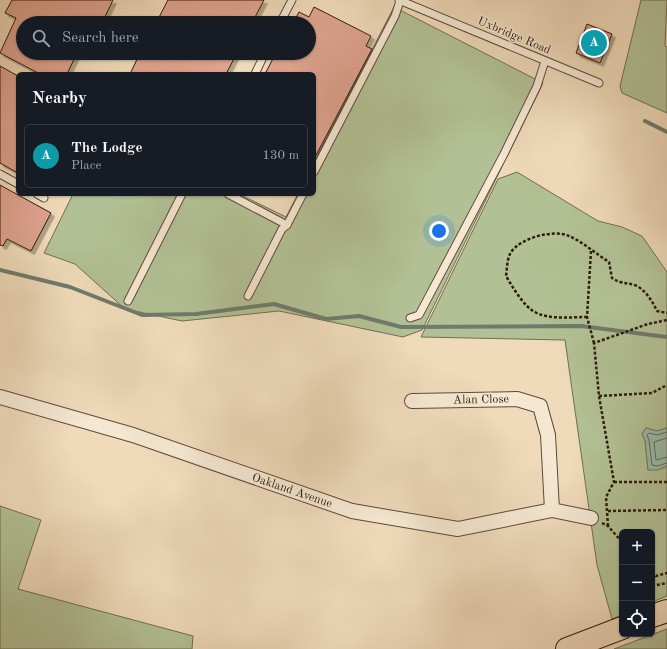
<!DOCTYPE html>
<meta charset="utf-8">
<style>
:root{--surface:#171b24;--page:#242831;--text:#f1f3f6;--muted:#9ea1a6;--line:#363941;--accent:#c59692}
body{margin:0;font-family:"Old Standard TT",serif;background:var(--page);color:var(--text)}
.controls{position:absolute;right:12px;bottom:12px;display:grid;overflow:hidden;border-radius:6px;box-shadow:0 1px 3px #0004}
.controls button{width:36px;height:36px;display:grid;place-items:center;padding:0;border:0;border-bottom:1px solid var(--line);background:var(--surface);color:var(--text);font:20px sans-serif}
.you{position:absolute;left:439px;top:231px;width:14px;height:14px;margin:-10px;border:3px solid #fff;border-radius:50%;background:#1a73e8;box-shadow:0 0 0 6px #1a73e833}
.badge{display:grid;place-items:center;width:26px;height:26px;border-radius:50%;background:var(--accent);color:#fff;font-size:13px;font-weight:700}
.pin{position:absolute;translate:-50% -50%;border:2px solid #fff;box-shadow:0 1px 4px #0006}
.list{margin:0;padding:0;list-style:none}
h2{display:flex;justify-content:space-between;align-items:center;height:52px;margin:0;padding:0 16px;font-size:17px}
h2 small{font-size:13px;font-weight:400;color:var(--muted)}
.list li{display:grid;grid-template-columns:26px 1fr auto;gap:12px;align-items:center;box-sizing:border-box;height:64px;margin:0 8px 8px;padding:0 8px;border:1px solid var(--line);border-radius:6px}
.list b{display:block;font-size:15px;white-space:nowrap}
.list p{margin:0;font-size:13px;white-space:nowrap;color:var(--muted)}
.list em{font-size:13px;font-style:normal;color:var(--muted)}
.icon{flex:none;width:22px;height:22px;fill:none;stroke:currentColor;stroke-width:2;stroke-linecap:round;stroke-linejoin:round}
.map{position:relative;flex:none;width:667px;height:649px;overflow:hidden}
.search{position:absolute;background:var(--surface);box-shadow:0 1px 3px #0004;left:16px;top:16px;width:300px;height:44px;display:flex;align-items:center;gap:10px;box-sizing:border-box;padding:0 14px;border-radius:22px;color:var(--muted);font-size:15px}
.panel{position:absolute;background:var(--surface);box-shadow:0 1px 3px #0004;left:16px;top:72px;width:300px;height:124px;border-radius:6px}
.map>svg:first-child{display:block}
</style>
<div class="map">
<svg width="667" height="649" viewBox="0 0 667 649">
<defs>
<filter id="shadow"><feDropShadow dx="3.5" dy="3.5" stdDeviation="0" flood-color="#0004"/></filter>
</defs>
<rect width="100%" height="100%" fill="#efdaba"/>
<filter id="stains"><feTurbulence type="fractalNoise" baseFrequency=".005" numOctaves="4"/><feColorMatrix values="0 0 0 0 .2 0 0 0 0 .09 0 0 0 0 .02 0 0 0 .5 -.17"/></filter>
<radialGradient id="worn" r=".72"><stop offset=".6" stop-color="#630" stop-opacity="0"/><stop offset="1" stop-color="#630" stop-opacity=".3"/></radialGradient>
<g fill="#b2c195" stroke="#706e52">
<polygon points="641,0 667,0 665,46 667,47 667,113 622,93 620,86"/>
<polygon points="394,7 543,83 422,330 403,337 279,311 182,321 125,309 75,264 44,253 73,194 239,194 286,217 298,194 314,194 314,162"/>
<polygon points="517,172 598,221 622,227 642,236 667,272 667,428 657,431 646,428 642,434 645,440 648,470 663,468 667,466 667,596 652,602 652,532 622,532 622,615 612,619 597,565 565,340 421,337 498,179"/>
<polygon points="0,506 41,520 18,589 193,636 192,649 0,649"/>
<polygon points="667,629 667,649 614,649"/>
</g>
<polygon fill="#9abbab" stroke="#6f7b6c" points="646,428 657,431 667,428 667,466 658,470 648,470 645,440 642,434"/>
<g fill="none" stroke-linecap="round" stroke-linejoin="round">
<g stroke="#646a5c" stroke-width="1">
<polyline points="667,432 657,435 649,433 647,435 649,440 652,465 657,466 667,463"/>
<polyline points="667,438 654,442 656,460 667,457"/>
</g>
<g stroke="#6f7b6c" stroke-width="4">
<polyline points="645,121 667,132"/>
<polyline points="0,270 70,287 142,315 196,314 274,304 326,319 359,316 401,327 581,326 667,337"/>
</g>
</g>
<g fill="#dea38f" stroke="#2f1a0e" filter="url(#shadow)">
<polygon points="12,0 113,0 102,23 94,21 93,23 23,23 23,53 77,53 67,74 40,74 0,53 16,18 5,13"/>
<polygon points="168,0 264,0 252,23 156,23"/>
<polygon points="314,7 371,36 366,46 372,49 314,159 314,74 265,74 276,53 309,53 309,23 293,23 299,12 309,17"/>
<polygon points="587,24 612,34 600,63 576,53"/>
<polygon points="140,53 237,53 226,74 130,74"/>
<polygon points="0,66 18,76 18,173 0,163"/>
<polygon points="0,185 51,213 31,251 7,239 3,246 0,245"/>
</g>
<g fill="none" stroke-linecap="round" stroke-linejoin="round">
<defs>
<g id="lane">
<polyline points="399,0 599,83"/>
<polyline points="280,23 292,0"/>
<polyline points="255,74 265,53"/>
<polyline points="314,172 395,16 400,1"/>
<polyline points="0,174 18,184"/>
<polyline points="37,194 44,198"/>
<polyline points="228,194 287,225"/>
<polyline points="248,296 282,229 287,225 303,194"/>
<polyline points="128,301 182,194"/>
<polyline points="410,318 419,315 504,154 537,86 545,61"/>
</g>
<g id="street">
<polyline points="0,397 133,435 352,511 458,529 552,510 591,518"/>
<polyline points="412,401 517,399 540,406 548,435 552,510"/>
</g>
<g id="highway">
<polyline points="652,616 667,611"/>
<polyline points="567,649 622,628"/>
</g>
</defs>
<use href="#lane" stroke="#5f4a39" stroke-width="9"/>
<use href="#street" stroke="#5f4a39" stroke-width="16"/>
<use href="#highway" stroke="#2f1a0e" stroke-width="24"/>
<g stroke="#2f1a0e" stroke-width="2.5" stroke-dasharray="3 2" stroke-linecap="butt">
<polyline points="591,251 587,317 594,343"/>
<path d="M587,317C571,317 549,320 535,312C524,307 512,286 506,276C507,269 507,260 510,254C518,238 554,229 569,236C583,242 596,254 609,262L612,278C623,285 628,282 637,286C647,292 652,301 657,311L667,313"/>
<polyline points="599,396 652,393 667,385"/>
<polyline points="614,482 667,482"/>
<polyline points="608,511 667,510"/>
<polyline points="602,523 608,526 622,542"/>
<polyline points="608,526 606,497 614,482 599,396 594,343 648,324 667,320"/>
<polyline points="652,572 656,576 667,573"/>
<polyline points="652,578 656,576"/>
<polyline points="652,586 667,583"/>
</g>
<use href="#lane" stroke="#f5e7d2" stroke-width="7"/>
<use href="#street" stroke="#f5e7d2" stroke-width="14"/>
<use href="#highway" stroke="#efdaba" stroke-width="22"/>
</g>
<g text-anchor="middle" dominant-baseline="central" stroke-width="3" stroke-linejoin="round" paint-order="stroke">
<g font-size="12" fill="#2f1a0e" stroke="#f5e7d2">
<text transform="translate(514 36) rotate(23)">Uxbridge Road</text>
<text transform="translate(481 400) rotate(-1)">Alan Close</text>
<text transform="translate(292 491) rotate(19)">Oakland Avenue</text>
</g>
</g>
<rect width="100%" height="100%" filter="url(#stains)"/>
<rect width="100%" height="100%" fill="url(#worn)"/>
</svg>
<div class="controls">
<button>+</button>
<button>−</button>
<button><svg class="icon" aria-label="locate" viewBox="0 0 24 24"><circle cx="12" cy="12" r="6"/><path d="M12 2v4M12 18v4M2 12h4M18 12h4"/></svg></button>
</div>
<div class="you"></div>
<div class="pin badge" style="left:594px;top:43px;background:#0f9aa8">A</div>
<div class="search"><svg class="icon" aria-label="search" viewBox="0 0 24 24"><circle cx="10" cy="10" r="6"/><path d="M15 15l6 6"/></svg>Search here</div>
<section class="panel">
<h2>Nearby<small></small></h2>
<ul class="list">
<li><span class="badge" style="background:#0f9aa8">A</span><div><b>The Lodge</b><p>Place</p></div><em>130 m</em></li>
</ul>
</section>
</div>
